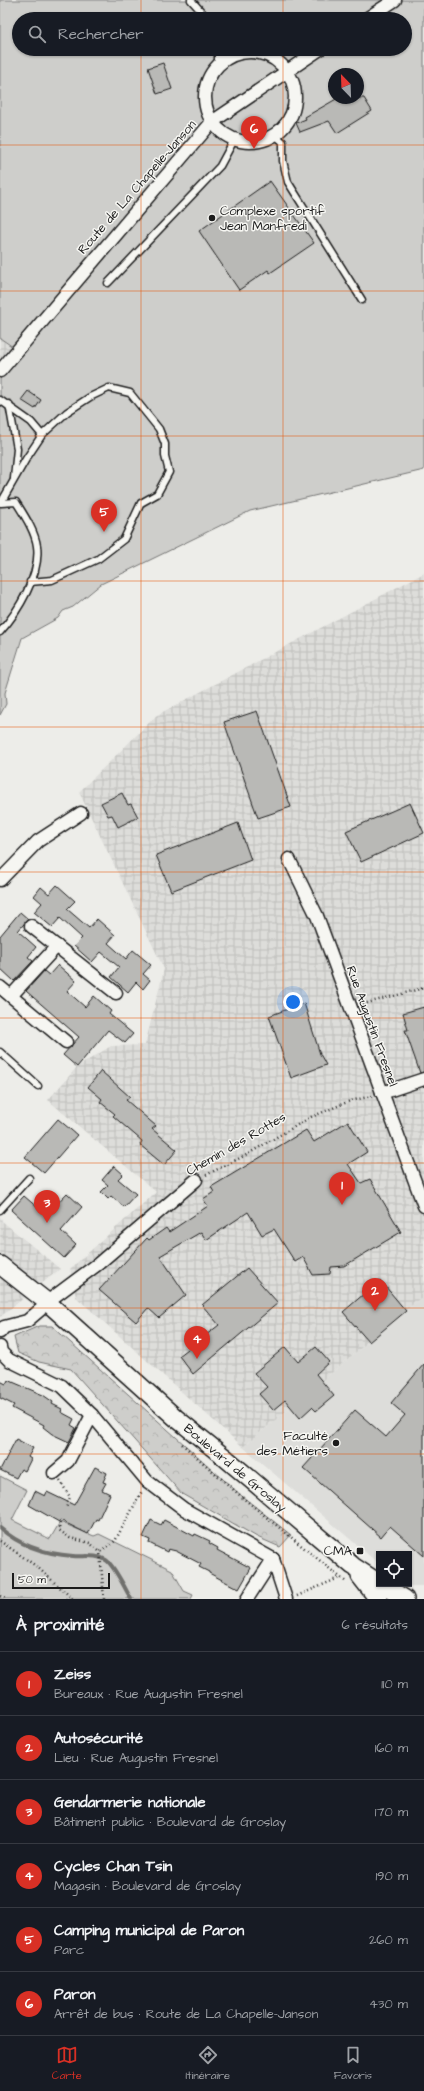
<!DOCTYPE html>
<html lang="fr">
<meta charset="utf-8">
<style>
:root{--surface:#171b24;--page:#20242c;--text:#f1f3f6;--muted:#9ea1a6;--line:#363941;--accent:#d93025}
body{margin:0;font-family:"Architects Daughter",sans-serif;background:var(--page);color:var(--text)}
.controls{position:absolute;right:12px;bottom:12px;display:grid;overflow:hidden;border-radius:0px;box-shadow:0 1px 3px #0004}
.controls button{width:36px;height:36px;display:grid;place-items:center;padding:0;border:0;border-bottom:1px solid var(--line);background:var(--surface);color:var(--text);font:20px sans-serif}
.compass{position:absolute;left:328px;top:68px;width:36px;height:36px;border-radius:50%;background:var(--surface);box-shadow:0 1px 3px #0004;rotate:337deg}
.scale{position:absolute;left:12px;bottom:10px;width:98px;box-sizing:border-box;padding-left:4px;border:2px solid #1c1c1c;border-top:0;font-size:11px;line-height:14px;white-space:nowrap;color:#1c1c1c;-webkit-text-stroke:3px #f6f6f2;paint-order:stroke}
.you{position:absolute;left:293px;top:1002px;width:14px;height:14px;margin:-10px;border:3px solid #fff;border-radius:50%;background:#1a73e8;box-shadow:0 0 0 6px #1a73e833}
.badge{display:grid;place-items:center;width:26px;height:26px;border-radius:50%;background:var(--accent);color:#fff;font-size:13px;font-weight:700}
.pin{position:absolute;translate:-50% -33px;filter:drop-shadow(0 1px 2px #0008)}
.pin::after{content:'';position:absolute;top:21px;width:14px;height:12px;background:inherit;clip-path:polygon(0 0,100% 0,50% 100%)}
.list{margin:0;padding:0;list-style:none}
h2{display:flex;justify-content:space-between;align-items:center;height:52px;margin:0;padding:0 16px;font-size:17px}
h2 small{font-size:13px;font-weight:400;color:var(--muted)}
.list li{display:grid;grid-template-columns:26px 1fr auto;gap:12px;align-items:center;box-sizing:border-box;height:64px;padding:0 16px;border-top:1px solid var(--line)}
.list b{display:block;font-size:15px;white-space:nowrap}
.list p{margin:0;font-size:13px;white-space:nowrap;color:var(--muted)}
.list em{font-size:13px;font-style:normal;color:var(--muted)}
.icon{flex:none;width:22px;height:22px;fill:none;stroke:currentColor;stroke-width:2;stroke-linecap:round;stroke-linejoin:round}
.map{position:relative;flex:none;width:424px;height:1599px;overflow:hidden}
.search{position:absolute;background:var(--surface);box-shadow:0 1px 3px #0004;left:12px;right:12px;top:12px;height:44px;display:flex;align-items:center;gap:10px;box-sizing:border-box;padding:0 14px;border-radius:22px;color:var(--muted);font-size:15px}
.sheet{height:436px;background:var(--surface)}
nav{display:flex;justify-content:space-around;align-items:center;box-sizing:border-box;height:56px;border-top:1px solid var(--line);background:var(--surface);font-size:11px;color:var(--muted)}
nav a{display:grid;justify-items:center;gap:2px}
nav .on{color:var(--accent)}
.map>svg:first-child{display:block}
</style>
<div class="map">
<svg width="424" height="1599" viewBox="0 0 424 1599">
<defs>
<pattern id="industrial-grid" width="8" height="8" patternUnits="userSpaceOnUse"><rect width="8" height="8" fill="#ddddda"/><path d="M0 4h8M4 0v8" fill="none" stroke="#bdbdba"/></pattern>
<pattern id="forest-crowns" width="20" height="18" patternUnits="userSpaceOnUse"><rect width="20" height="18" fill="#cececb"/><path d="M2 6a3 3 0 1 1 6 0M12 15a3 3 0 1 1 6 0" fill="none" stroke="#b0b0ae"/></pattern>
</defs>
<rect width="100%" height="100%" fill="#edede9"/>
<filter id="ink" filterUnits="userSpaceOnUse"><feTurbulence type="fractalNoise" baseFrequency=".025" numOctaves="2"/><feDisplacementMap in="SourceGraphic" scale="8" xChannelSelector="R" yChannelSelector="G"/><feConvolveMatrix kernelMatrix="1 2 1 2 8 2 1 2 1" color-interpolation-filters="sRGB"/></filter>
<g filter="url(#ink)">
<polygon fill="#ddddda" points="424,1295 424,1586 410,1586 406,1584 409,1584 409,1554 379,1554 379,1564 243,1447"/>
<g fill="url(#industrial-grid)">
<polygon points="0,338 20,352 0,379"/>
<polygon points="424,573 424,1295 243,1447 76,1297 70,1269 156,1192 48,1100 77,1067 111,1046 145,1045 164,969 79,792 157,715"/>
<polygon points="0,1215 2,1221 60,1269 0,1317"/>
</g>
<g fill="#cececb" stroke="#757574" fill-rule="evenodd">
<path d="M0,0H424V470L250,511L101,584L73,607L63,611L58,618L22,638L5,693L6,704L0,715V379L20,352L0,338ZM19,19H405V49H19ZM334,74H358V98H334Z"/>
<polygon points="0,1476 27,1490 12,1520 50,1539 60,1522 94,1536 99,1534 172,1570 184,1591 193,1595 191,1599 0,1599"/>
</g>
<polygon fill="url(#forest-crowns)" stroke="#757574" points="39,1326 52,1326 243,1497 291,1535 280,1547 257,1537 182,1494 71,1369 39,1362 18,1353 14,1337"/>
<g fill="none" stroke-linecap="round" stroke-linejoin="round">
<path stroke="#6f6f6d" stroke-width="4" d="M0,1528C20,1546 46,1554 73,1556C84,1557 96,1554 106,1560C114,1565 126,1590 131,1599"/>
</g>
<g fill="#b9b9b6" stroke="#1c1c1c">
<polygon points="163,63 172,89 157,94 148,68"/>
<polygon points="338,98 364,98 372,111 337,133 329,121 300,132 296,123 306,119 305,117"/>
<polygon points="270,181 314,243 270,273 268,270 239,290 199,231"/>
<polygon points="28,391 41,400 35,409 21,400"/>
<polygon points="257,711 291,807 258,818 224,722"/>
<polygon points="122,793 128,805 131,804 138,817 118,827 112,815 108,816 101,803"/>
<polygon points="410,803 424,833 361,862 346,831"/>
<polygon points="238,823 251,860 171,891 156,855"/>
<polygon points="57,885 75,901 67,909 89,928 97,919 115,935 108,943 126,959 133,950 151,965 143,974 150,980 143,989 136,982 128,992 111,977 119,967 101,952 92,962 74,946 82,938 60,918 52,927 34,912 42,903 34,896 41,887 49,894"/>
<polygon points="20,912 28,919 18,931 36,947 28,957 33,961 14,981 0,968 0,936"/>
<polygon points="58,965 76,981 67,991 85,1007 94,996 111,1011 109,1014 133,1034 125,1043 108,1030 77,1067 63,1055 79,1037 26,991 44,971 49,975"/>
<polygon points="304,1003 320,1054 326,1065 291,1078 269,1016"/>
<polygon points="424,1007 424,1072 420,1073 405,1030 408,1030 403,1013"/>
<polygon points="101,1071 130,1097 126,1100 156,1126 152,1129 177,1150 164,1165 140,1145 142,1141 113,1116 115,1114 100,1102 102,1099 88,1087"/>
<polygon points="58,1119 77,1135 44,1173 25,1157"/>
<polygon points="348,1121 367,1152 348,1164 361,1183 370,1179 401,1232 344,1266 331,1267 330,1274 313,1275 303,1257 295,1262 274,1229 262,1235 248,1212 206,1240 201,1232 160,1256 186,1295 159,1318 148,1308 136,1322 99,1290 147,1238 149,1240 166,1228 169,1232 208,1206 203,1199 214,1192 211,1187 306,1130 314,1142"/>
<polygon points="114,1166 123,1174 118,1179 136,1194 124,1207 111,1196 108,1199 101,1192 108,1185 102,1180"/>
<polygon points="67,1193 82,1207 61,1231 76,1245 64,1258 11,1210 24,1196 46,1215"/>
<polygon points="247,1268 278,1303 193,1374 179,1356 219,1325 202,1305"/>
<polygon points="380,1280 406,1311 369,1342 343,1312"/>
<polygon points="285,1347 298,1362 316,1347 329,1362 316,1374 334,1396 316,1411 312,1407 300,1418 285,1400 273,1410 259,1394 267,1387 254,1373"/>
<polygon points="424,1364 424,1556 390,1526 381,1537 303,1468 355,1410 386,1437 405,1415 391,1403"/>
<polygon points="8,1380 43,1395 53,1402 52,1404 62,1409 61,1412 74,1419 71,1425 76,1428 69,1442 52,1434 43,1427 44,1425 12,1408 14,1405 0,1398 0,1381 6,1384"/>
<polygon points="16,1439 33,1448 28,1457 31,1459 25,1471 21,1469 16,1478 0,1470"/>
<polygon points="95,1467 107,1473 103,1482 106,1483 102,1490 110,1494 98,1520 96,1519 88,1534 60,1520 59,1522 29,1505 35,1491 45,1496 47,1492 74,1505"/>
<polygon points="151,1520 161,1525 164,1520 194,1536 195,1534 210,1541 209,1543 218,1548 217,1550 251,1568 239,1589 209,1573 209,1572 199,1567 201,1564 176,1551 168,1549 167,1552 149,1543 150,1540 143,1537"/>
</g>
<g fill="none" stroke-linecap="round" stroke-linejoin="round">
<defs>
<g id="service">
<polyline points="191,0 208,19"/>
<polyline points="218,49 218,65"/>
<polyline points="275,135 283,142 283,161 288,182 362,300"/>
<polyline points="108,283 220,166 234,140"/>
<polyline points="0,400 31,422 42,435"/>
<polyline points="9,404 17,449 14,478"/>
<polyline points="2,501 26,459 42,435 67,412 90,397 109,388 130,393 159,429 165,444 165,456 169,472 157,494 141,503 124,539 98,559 52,580 30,582"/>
<path d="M0,632C18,612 41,574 37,546C35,531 24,515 16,502L1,503"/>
<polyline points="0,1052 38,1086"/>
<polyline points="0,1210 29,1178"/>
</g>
<g id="minor">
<polyline points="366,19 395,0"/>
<circle cx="250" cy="97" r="45"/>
<polyline points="0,371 212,122 320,49"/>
<polyline points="289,859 317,916 424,1206"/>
<polyline points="0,880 38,841 81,813"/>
<polyline points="31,926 116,993"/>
<polyline points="0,987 66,1042"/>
<polyline points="11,996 57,946"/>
<polyline points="382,1093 424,1079"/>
<polyline points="47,1302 98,1264 196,1180"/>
<polyline points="0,1332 4,1327 27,1321 40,1310"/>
<polyline points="0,1347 1,1352 9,1360 62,1386 92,1415 147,1481 184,1509 273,1559"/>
<polyline points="54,1473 68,1461 92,1415"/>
<polyline points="273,1559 286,1599"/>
<polyline points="247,1599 273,1559"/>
</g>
<g id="secondary">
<polyline points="0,1265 47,1302 176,1418 223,1456 353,1566 379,1583"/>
<polyline points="360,1576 378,1599"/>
<polyline points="381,1584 405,1599"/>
</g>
</defs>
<use href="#service" stroke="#1c1c1c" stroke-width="9"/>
<use href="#minor" stroke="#1c1c1c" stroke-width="15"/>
<use href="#secondary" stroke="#1c1c1c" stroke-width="20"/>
<g stroke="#1c1c1c" stroke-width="2.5" stroke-dasharray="1 3" stroke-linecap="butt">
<polyline points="363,1004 424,988"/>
<polyline points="206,1175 246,1155 311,1117 350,1101 372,1096"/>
<polyline points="182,1444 243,1498 346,1582"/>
<polyline points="60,1481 70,1497 66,1508"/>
<polyline points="60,1523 59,1530 70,1538 90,1543 100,1552"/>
<polyline points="0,1541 36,1566 73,1599"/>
<polyline points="0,1596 6,1599"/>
<polyline points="297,1596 341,1577"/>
<polyline points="104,1599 100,1552 115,1541 142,1491"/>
</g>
<use href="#service" stroke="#f6f6f2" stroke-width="6"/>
<use href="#minor" stroke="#f6f6f2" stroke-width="12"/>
<use href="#secondary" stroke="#f6f6f2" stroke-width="17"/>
</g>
</g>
<path fill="none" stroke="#e8590c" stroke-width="1" stroke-opacity="0.55" d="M141,0V19M283,0V19M141,49V1599M283,49V1599M0,145H424M0,291H424M0,436H424M0,581H424M0,727H424M0,872H424M0,1018H424M0,1163H424M0,1308H424M0,1454H424"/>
<g fill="#1c1c1c" stroke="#f6f6f2" stroke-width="1.5">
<circle cx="212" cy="218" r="4"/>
<circle cx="336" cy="1443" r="4"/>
<rect x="356" y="1547" width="8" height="8" rx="2"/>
</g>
<g text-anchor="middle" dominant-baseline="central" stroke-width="3" stroke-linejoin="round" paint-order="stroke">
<g font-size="13" fill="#1c1c1c" stroke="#f6f6f2">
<text transform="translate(137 187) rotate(-49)">Route de La Chapelle-Janson</text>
<text transform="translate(372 1026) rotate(70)">Rue Augustin Fresnel</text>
<text transform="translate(236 1144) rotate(-30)">Chemin des Rottes</text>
<text transform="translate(235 1468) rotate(40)">Boulevard de Groslay</text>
</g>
<g font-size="13" fill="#1c1c1c" stroke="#f6f6f2" text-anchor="end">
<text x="220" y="211" text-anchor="start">Complexe sportif<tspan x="220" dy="15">Jean Manfredi</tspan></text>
<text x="328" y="1436">Faculté<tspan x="328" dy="15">des Métiers</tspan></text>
<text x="352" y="1551">CMA</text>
</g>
</g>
</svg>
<div class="controls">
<button><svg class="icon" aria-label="locate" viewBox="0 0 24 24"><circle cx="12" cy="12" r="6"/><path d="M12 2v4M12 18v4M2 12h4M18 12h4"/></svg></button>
</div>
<svg class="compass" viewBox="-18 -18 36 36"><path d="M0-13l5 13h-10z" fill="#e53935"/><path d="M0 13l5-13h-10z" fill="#9ea1a6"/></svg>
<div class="scale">50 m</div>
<div class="you"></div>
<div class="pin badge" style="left:342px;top:1205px">1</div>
<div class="pin badge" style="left:375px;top:1311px">2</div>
<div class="pin badge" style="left:47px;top:1223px">3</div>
<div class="pin badge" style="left:197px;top:1359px">4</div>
<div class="pin badge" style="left:104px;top:532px">5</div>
<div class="pin badge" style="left:254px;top:149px">6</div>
<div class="search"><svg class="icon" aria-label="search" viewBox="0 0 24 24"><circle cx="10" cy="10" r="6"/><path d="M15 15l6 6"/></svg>Rechercher</div>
</div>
<section class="sheet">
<h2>À proximité<small>6 résultats</small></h2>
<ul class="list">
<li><span class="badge">1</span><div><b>Zeiss</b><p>Bureaux · Rue Augustin Fresnel</p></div><em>110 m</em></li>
<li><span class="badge">2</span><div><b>Autosécurité</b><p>Lieu · Rue Augustin Fresnel</p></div><em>160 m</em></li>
<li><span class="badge">3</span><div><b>Gendarmerie nationale</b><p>Bâtiment public · Boulevard de Groslay</p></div><em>170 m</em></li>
<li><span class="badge">4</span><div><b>Cycles Chan Tsin</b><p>Magasin · Boulevard de Groslay</p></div><em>190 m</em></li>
<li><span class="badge">5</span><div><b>Camping municipal de Paron</b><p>Parc</p></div><em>260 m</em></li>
<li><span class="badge">6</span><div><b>Paron</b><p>Arrêt de bus · Route de La Chapelle-Janson</p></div><em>430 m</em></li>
</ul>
</section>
<nav>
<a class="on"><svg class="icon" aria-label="map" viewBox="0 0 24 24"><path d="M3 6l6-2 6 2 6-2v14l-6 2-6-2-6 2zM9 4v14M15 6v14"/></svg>Carte</a>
<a><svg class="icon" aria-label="directions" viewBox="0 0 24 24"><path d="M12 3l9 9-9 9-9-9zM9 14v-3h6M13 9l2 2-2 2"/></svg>Itinéraire</a>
<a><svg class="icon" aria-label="saved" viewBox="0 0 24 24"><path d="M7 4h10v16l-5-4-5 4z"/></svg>Favoris</a>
</nav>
